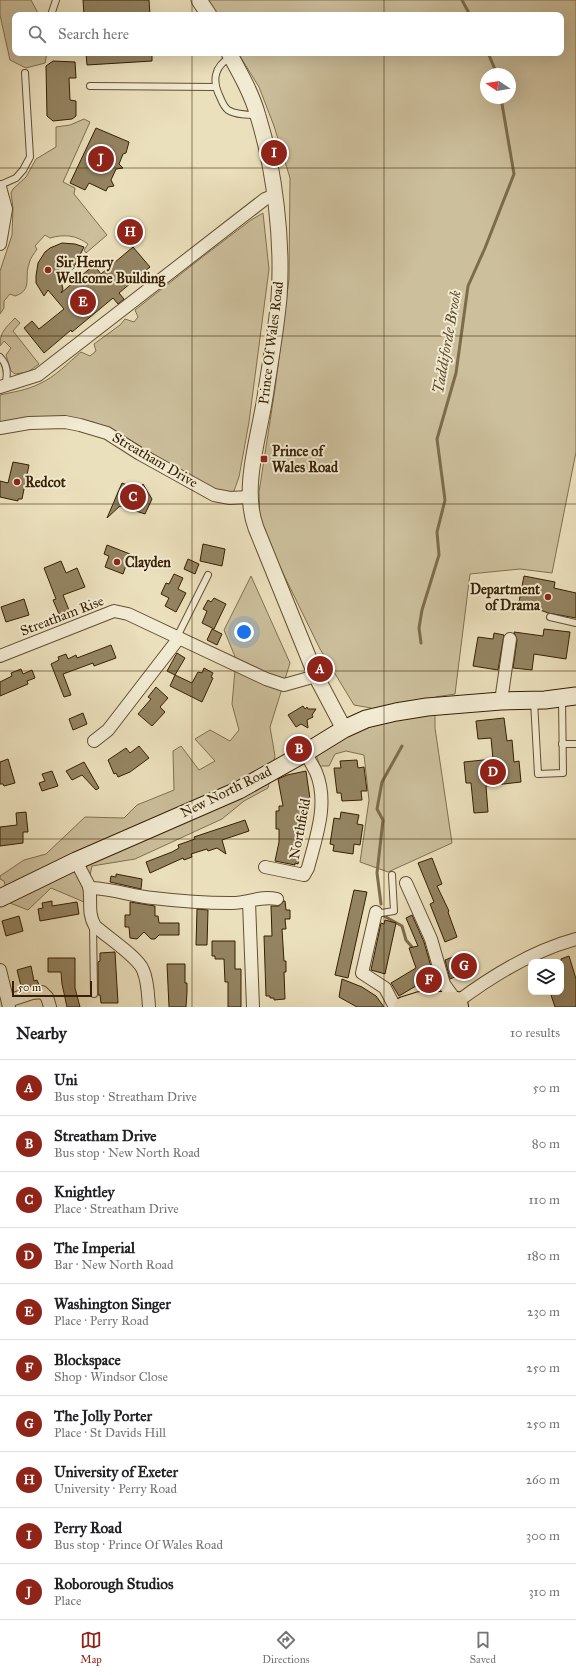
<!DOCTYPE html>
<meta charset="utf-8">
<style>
:root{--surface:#fff;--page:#f6f6f6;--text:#202124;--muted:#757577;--line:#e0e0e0;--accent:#8f2418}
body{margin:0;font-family:"IM FELL Great Primer",serif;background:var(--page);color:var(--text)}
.controls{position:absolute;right:12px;bottom:12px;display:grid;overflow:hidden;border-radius:8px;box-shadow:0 4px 16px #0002}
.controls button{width:36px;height:36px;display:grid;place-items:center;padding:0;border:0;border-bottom:1px solid var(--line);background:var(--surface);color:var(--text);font:20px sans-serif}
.compass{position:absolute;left:480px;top:68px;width:36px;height:36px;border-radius:50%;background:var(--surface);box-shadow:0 4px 16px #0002;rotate:282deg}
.scale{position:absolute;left:12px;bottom:10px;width:80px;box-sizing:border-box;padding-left:4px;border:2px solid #362001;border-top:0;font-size:11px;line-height:14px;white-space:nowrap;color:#362001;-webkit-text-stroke:3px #f2ebd3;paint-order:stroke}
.you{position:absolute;left:244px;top:632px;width:14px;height:14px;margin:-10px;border:3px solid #fff;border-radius:50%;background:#1a73e8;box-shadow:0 0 0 6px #1a73e833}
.badge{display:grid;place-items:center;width:26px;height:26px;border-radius:50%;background:var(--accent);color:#fff;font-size:13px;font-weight:700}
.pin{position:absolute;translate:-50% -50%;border:2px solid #fff;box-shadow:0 1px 4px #0006}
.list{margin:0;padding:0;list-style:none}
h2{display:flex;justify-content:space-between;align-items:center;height:52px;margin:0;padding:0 16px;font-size:17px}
h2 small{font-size:13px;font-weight:400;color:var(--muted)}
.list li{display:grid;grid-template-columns:26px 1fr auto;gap:12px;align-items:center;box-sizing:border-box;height:56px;padding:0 16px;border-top:1px solid var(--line)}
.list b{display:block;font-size:15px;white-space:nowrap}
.list p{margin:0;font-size:13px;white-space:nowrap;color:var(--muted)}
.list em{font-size:13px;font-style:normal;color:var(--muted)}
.icon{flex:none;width:22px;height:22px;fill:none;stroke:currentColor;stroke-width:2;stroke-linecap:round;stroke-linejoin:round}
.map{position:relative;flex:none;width:576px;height:1007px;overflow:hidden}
.search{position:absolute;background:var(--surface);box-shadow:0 4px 16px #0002;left:12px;right:12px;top:12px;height:44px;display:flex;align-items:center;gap:10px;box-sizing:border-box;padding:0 14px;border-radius:8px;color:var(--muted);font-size:15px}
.sheet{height:612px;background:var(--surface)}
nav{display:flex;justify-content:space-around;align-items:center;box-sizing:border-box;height:56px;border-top:1px solid var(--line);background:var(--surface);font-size:11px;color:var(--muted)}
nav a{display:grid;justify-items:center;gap:2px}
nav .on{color:var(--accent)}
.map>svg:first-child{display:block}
</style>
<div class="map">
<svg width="576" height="1007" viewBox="0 0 576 1007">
<rect width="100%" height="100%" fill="#ebe0bc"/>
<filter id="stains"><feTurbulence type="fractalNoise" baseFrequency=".005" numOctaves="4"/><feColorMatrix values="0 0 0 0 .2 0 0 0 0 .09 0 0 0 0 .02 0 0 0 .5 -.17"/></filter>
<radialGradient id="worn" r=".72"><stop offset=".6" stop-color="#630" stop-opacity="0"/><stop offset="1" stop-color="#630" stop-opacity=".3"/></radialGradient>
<g fill="#ccbf9c" stroke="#81704e" fill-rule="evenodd">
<polygon points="0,0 31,0 39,15 15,15 15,53 47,53 45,63 26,68 10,60 0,15"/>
<path d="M205,0H576V452L552,573L520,569L470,574L455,694L435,697V728L452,843L388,872L360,862L369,800L364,755L346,751L335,754L329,766H320L316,754L370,724L371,708L354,705L320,649L260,526L259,492L275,389L289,279L290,178L274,126L259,87L238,53H561V15H214ZM486,74H510V98H486Z"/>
<path d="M84,119L90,122L63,182L75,188L74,194L107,235L86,253L84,250L88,244C76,235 64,234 50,238L45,235L35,246L37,249C34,254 30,258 29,264C24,278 33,290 15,296L10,294L4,301V308L0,314V271L12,235L13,208L11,193L13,189L26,177L36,159L56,147V127L70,125Z"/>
<path d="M263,213L269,269L249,422L239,477L234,491L221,495L122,435L93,422L62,417L5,423L0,422V395C13,392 27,390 39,384C55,377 68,363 81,352L90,356L96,351L94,344L120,325L125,319L134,322L138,317L135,310L205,255L251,220Z"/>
<path d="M15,318L20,323L13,331L39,364L28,372L15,374L11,371L6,355L11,348L4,341L0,346C0,331 6,328 15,318Z"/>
<polygon points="251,576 290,663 270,727 275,756 268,788 244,801 222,819 135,859 92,866 84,902 51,888 28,910 10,903 4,881 0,879 0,876 24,860 46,854 85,817 124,818 137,805 174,790 173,751 181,746 199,770 215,761 195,739 210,730 230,741 239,730 232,704 236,659 224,630"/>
</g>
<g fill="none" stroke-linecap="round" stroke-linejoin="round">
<g stroke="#7d6c4b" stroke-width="3">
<polyline points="462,0 470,15"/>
<polyline points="488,53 497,74"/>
<polyline points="421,643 419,628 422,610 439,555 437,532 445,500 437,439 456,373 468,286 485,248 514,174 501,98"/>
<polyline points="381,904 377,873 383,820 377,809 382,782 402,746"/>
<polyline points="384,916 402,926 406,940 412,947"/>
</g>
</g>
<g fill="#948462" stroke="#362001">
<polygon points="83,0 149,0 150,15 84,15"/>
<polygon points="86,53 152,53 152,61 87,65"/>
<polygon points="53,61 75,62 76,78 69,78 70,100 76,101 76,116 72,119 53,121 47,116 46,66"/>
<polygon points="96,128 129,142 126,153 123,154 119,164 123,168 116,169 111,180 114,186 108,187 106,191 89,183 85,190 70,183"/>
<polygon points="62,243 75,244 84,247 73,269 57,265 63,289 61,293 94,265 101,274 133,247 150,267 119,293 124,299 118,304 113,298 72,332 71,330 44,353 24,328 32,321 39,329 64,309 48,290 44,296 36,283 36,276 38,263 45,252 50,248"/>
<polygon points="13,462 29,465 22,499 18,499 18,501 0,497 0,481 8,483"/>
<polygon points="122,483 140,490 143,484 152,499 145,514 120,506 107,518"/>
<polygon points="203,544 225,549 222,566 200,561"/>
<polygon points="107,545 130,554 123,574 105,567 109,556 104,554"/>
<polygon points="188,559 199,564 195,574 184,569"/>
<polygon points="61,561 66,573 77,568 85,587 63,595 69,610 59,614 53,600 56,599 44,568"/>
<polygon points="174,574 183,578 178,589 186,593 176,612 165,606 169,598 161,594 166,583 169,584"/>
<polygon points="524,576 555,582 554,588 576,593 576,618 548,613 543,611 518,607"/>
<polygon points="214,598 226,604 214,629 202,623 207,611 203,609 208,600 211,602"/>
<polygon points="24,599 29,615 6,622 1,607"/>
<polygon points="212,629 222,634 217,645 207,640"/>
<polygon points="544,629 570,632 566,659 534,654 532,670 513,668 517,640 514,632 543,636"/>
<polygon points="494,633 504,635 498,670 473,666 478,637 493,639"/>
<polygon points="111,645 116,658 94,666 93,663 63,674 71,695 64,697 51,664 59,660 58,657 66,654 68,659 76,655 77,658"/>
<polygon points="177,653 185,658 175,675 167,671"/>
<polygon points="204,668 213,673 211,677 213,678 202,702 170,686 175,675 192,683 198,672 202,673"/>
<polygon points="21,669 23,674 32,670 35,678 27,681 28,684 0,696 0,682 12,676 11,673"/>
<polygon points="156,687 168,698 160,707 165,712 152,726 138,714 151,699 148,697"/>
<polygon points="303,706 305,709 307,707 308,709 316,709 312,715 313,717 307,720 308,728 301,724 296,727 288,715"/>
<polygon points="83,713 87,724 73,730 69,719"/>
<polygon points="504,718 507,741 512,740 514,762 519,761 521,782 486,786 488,812 474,813 471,783 466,783 464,762 493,759 491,738 478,739 476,721"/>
<polygon points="139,746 149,758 130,772 118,777 116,773 114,774 108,760 126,748 130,753"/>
<polygon points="8,759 15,783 4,786 3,784 0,784 0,762"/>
<polygon points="357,760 358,768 364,767 367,791 361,791 362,800 342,801 341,793 337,793 334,768 341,768 340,761"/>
<polygon points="84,762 99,788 96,790 82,775 72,780 66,771"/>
<polygon points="52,771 58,786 42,791 39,783 45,781 42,774"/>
<polygon points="306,771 310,799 304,801 304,835 298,864 295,863 295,865 275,861 279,842 279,829 276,829 276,811 279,811 279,806 283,806 278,779 287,775"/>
<polygon points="26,812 28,832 23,832 23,843 0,846 0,827 17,825 16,813"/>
<polygon points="341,812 359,815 357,824 363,825 360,845 354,844 353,854 333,851 334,845 330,844 334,818 340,819"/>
<polygon points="245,820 249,831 222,840 226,854 217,848 208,851 207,849 191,854 192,857 184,860 183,858 150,873 146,862 172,852 179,848 178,845 195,839 194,837"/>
<polygon points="432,858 442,884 437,886 449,911 448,912 457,937 445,942 430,904 434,902 418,863"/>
<polygon points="116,874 142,879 141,889 110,882 111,876 116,877"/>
<polygon points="354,890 367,892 348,978 335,975"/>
<polygon points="52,901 52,906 77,902 79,914 40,921 38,909 43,908 42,903"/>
<polygon points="284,901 285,901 286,910 290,910 290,919 285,919 286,929 282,929 284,961 286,961 286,972 284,972 285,999 274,1000 274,998 270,998 270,996 266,996 264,936 272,936 271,906 279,906"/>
<polygon points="130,902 155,906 155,916 158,916 159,923 179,923 179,935 159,935 155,939 151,939 144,932 137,939 130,938 129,927 125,927 125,915 130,915"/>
<polygon points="197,909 208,910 207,945 196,945"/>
<polygon points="412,915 424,942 436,984 423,989 421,983 399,996 391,983 416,968 409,948 418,946 406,918"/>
<polygon points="19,916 23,931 6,936 2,921"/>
<polygon points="385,920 396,923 385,974 371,970 381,923 384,924"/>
<polygon points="212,941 235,941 235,969 241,969 241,1007 228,1007 228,982 225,982 224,959 215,959 215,956 212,956"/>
<polygon points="115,952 118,1003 101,1003 100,995 98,995 98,962 100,961 100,953"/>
<polygon points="458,955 460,960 468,957 473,969 450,979 445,960"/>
<polygon points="569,956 576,979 576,1007 555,1007 550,992 561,992 561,959"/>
<polygon points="48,958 75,958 75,988 80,1007 67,1007 62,984 61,972 48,972"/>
<polygon points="167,964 185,964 185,983 187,983 187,992 186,1007 169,1007"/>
<polygon points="31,966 34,981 37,980 39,985 23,988 23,986 21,986 17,970"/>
<polygon points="342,979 362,987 376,996 384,1007 357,1007 339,997"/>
</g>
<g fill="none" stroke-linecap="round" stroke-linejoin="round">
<defs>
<g id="service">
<polyline points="51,15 56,0"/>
<path d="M231,57C214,66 212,81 220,97C222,102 224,107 228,110C236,115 248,115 257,115"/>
<polyline points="90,86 215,87"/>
<polyline points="0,185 16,178 23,170 30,157 25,73"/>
<path d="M0,357C8,365 8,375 5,385"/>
<polyline points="550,617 576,623"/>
<polyline points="177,637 208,575"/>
<polyline points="534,701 538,774 563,773 562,699"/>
<polyline points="562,744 576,744"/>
<polyline points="375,914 394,911 392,875"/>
<polyline points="93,924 94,994"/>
</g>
<g id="minor">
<polyline points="0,187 6,209 0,244"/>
<polyline points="0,387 38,375 265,199 275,195"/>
<polyline points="0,428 29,423 65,422 80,425 107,433 140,454 214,495 230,498 249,497"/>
<polyline points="0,656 114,611 128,614 266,679 284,685 316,676"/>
<polyline points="501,701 510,639"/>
<polyline points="94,741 108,730 179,638"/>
<path d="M76,861L89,886L92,888C113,889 133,896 153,898C178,901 204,903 230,903C247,904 259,895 277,899"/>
<path d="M265,867L304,875L308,868C316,837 329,803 316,772C313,766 309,759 305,753"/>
<path d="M406,883L431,939L444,984L457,1002C493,975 532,951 576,939"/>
<path d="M89,886C92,900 87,913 95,926C107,937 138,957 143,970C148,981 148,995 149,1007"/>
<polyline points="249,902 253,1007"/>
<polyline points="376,912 362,973 385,988 395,1007"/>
<polyline points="0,970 9,1007"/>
<polyline points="8,1001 32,993 42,992 47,997 50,1007"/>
</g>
<g id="tertiary">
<polyline points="199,0 209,15"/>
<path d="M229,53C240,73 252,94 258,116C275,171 283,242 279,298C276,331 270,364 265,397C259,438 241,488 256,528L316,676L344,729"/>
</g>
<polyline id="secondary" points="0,898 76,861 239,790 305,753 344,729 366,719 396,712 427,707 501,701 545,700 576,696"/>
<polyline id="trunk" points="404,1007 420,1002 457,1002 458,1007"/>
</defs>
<use href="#service" stroke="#635030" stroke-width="8"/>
<use href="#minor" stroke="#635030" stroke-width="14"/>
<use href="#tertiary" stroke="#635030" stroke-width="17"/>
<use href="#secondary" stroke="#362001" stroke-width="19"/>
<use href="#trunk" stroke="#362001" stroke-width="22"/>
<use href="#service" stroke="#f2ebd3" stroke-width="6"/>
<use href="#minor" stroke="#f2ebd3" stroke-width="12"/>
<use href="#tertiary" stroke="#f2ebd3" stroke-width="15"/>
<use href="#secondary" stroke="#f2ebd3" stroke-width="17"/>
<use href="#trunk" stroke="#ebe0bc" stroke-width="20"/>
</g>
<path fill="none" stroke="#362001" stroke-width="1" stroke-opacity="0.55" d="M192,0V15M384,0V15M192,53V1007M384,53V1007M0,168H576M0,336H576M0,504H576M0,671H576M0,839H576"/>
<g fill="#8f2418" stroke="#f2ebd3" stroke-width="1.5">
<circle cx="48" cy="270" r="4"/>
<rect x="260" y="455" width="8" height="8" rx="2"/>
<circle cx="17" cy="482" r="4"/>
<circle cx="117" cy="562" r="4"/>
<circle cx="548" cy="597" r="4"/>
</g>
<g text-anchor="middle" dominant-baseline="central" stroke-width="4" stroke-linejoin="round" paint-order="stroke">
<g font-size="14" font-weight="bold" fill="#362001" stroke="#f2ebd3" text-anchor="start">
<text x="56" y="262">Sir Henry<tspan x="56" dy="16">Wellcome Building</tspan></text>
<text x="272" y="451">Prince of<tspan x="272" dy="16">Wales Road</tspan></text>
<text x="25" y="482">Redcot</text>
<text x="125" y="562">Clayden</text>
<text x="540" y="589" text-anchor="end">Department<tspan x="540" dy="16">of Drama</tspan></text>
</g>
<g font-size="14" fill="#362001" stroke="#f2ebd3">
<text transform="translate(271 343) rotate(-83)">Prince Of Wales Road</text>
<text transform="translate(155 460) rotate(30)">Streatham Drive</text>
<text transform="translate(62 616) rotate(-21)">Streatham Rise</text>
<text transform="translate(226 792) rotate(-26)">New North Road</text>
<text transform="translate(300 829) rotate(-79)">Northfield</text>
</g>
<g font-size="15" font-style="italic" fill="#604c2c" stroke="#f2ebd3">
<text transform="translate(447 342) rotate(-80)">Taddiforde Brook</text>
</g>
</g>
<rect width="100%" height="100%" filter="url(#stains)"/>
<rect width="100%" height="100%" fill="url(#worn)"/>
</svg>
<div class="controls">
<button><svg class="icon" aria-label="layers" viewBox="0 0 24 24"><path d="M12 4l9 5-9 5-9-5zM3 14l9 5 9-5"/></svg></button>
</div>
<svg class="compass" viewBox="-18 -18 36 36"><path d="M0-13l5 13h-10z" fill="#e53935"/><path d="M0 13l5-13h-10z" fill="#757577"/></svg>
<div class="scale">50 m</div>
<div class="you"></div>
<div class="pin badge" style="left:320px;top:669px">A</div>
<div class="pin badge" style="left:299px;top:749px">B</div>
<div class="pin badge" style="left:133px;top:497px">C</div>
<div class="pin badge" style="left:493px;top:772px">D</div>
<div class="pin badge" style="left:83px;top:302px">E</div>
<div class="pin badge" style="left:429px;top:980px">F</div>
<div class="pin badge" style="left:464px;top:966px">G</div>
<div class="pin badge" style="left:130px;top:232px">H</div>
<div class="pin badge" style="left:274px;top:153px">I</div>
<div class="pin badge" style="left:101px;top:159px">J</div>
<div class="search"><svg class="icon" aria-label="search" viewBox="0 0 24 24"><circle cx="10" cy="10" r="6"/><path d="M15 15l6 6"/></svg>Search here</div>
</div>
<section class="sheet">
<h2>Nearby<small>10 results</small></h2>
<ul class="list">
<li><span class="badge">A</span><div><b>Uni</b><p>Bus stop · Streatham Drive</p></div><em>50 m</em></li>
<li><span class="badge">B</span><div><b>Streatham Drive</b><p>Bus stop · New North Road</p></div><em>80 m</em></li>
<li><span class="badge">C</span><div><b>Knightley</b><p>Place · Streatham Drive</p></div><em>110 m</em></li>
<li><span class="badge">D</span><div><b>The Imperial</b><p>Bar · New North Road</p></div><em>180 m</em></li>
<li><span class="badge">E</span><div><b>Washington Singer</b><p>Place · Perry Road</p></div><em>230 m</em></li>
<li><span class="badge">F</span><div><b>Blockspace</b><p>Shop · Windsor Close</p></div><em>250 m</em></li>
<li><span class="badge">G</span><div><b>The Jolly Porter</b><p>Place · St Davids Hill</p></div><em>250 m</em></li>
<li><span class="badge">H</span><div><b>University of Exeter</b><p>University · Perry Road</p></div><em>260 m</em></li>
<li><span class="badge">I</span><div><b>Perry Road</b><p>Bus stop · Prince Of Wales Road</p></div><em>300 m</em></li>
<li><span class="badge">J</span><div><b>Roborough Studios</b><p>Place</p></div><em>310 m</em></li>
</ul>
</section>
<nav>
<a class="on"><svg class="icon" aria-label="map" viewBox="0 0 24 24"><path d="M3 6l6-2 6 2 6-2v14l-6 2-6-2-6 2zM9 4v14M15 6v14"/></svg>Map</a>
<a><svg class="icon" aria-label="directions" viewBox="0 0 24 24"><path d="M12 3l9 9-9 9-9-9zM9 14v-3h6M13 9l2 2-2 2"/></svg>Directions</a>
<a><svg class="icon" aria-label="saved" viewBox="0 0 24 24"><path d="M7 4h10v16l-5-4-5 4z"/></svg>Saved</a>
</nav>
